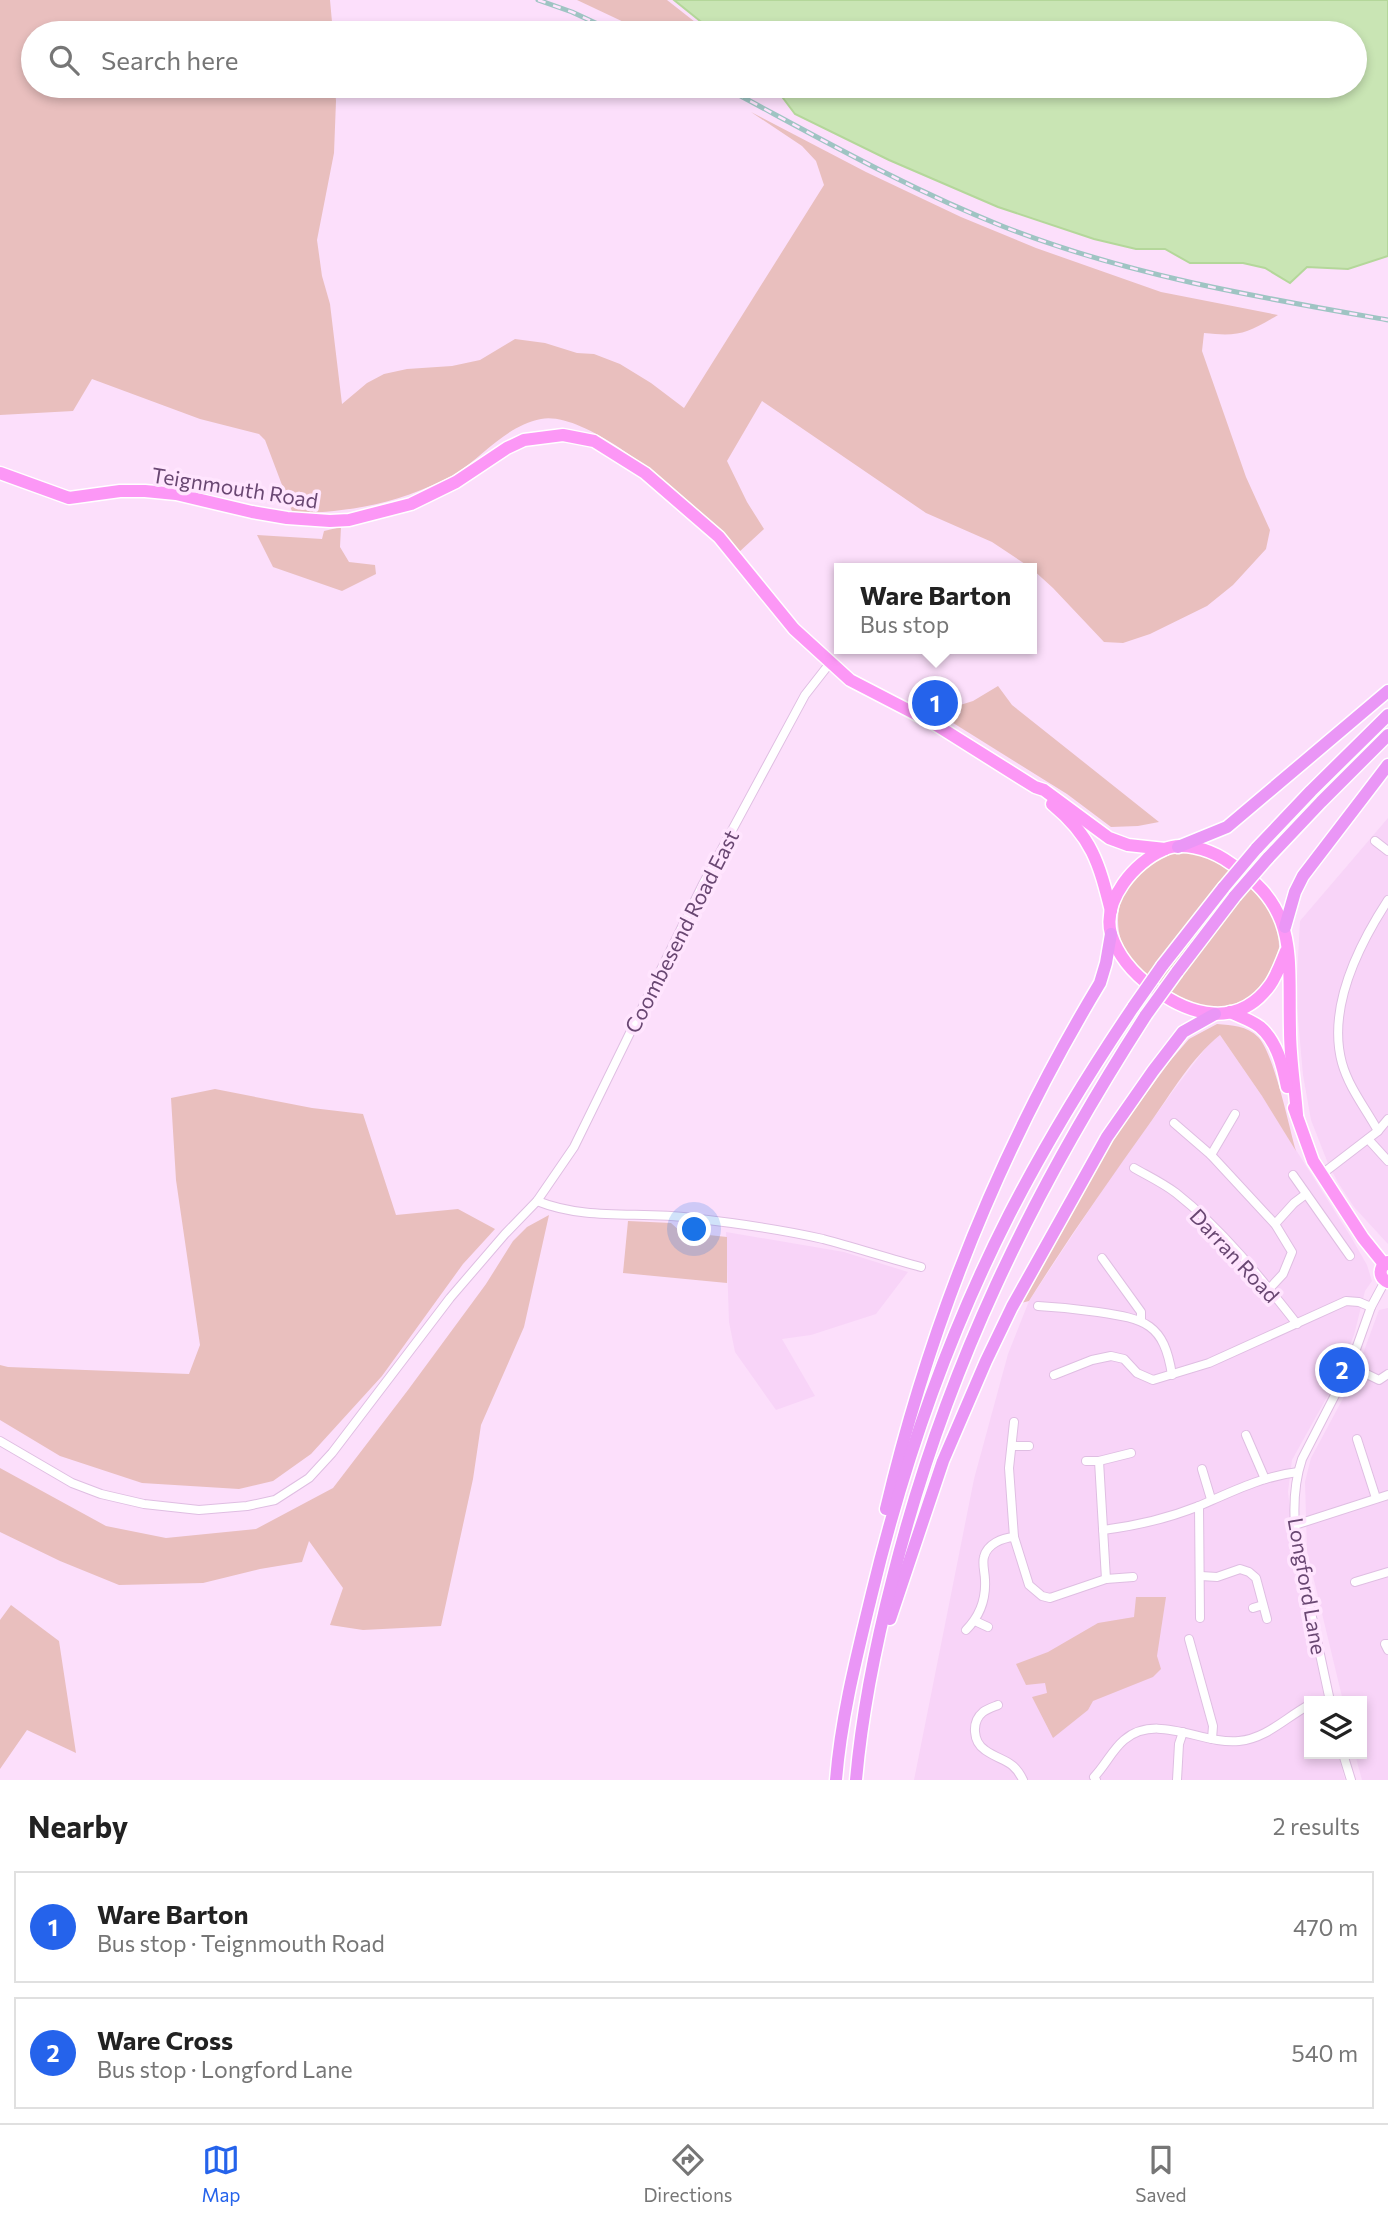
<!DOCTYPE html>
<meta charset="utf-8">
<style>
:root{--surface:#fff;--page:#f6f6f6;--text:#222;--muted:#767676;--line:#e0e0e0;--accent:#2563eb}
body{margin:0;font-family:Commissioner,sans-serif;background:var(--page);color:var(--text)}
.controls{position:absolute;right:21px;bottom:21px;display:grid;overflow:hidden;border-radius:0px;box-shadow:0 4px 10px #0003}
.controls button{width:63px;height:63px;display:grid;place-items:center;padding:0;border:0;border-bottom:2px solid var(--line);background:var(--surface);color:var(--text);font:35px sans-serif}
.you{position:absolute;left:695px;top:1230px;width:24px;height:24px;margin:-18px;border:5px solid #fff;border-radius:50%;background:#1a73e8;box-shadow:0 0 0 10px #1a73e833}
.badge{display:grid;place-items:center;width:46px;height:46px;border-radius:50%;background:var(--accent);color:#fff;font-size:23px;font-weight:700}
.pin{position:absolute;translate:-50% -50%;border:4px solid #fff;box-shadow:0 2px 7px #0006}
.popup{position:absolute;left:834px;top:563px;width:203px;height:91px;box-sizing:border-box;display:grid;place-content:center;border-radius:0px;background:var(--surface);filter:drop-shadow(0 2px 5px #0005);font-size:23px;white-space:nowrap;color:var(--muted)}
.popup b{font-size:26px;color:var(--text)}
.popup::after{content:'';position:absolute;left:50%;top:100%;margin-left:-14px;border:14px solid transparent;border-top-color:var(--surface)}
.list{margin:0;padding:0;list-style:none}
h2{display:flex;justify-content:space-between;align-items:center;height:91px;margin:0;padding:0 28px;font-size:30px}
h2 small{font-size:23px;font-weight:400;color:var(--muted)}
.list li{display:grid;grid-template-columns:46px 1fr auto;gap:21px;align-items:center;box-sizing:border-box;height:112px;margin:0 14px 14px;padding:0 14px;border:2px solid var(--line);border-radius:0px}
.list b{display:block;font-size:26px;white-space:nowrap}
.list p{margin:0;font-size:23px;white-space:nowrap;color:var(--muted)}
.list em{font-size:23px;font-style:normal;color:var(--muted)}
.icon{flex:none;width:38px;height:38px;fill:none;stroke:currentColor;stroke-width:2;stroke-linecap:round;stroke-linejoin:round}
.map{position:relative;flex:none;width:1388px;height:1780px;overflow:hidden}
.search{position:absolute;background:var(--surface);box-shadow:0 4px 10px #0003;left:21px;right:21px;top:21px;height:77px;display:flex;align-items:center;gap:18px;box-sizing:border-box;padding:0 24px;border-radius:38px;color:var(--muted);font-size:26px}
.sheet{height:343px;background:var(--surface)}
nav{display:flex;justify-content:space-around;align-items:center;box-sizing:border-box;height:98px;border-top:2px solid var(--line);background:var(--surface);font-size:19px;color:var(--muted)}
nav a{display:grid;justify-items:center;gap:4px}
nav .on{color:var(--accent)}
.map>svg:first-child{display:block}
</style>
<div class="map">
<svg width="1388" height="1780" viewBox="0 0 1388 1780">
<rect width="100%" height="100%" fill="#fcdffb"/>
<g fill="#f8d4f8">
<polygon points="1388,818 1388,1244 1354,1207 1339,1184 1329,1166 1311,1120 1303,1075 1296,996 1300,921"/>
<polygon points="1220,1035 1262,1096 1351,1237 1367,1265 1372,1281 1365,1291 1354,1335 1337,1379 1292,1460 1288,1492 1297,1572 1325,1701 1309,1701 1309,1754 1338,1754 1345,1780 914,1780 974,1479 1008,1354 1029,1301 1111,1177 1173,1091 1208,1045"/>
<polygon points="726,1232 844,1252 908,1272 876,1314 811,1335 782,1339 815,1396 776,1410 735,1352 729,1322"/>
<polygon points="1388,1308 1388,1780 1362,1780 1355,1754 1362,1754 1362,1701 1343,1701 1307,1551 1305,1482 1311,1458 1354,1378 1379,1310"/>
</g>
<g fill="#e9bfbe">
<path d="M0,0H330L333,33H33V86H335L336,101L334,153L317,240L322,276L330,304L342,404L367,383L384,374L407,369L452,366L480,360L515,339L545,343L577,353L594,354L620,364L651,383L684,408L824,185L816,161L802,146L751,112L866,172L961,217L1036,248L1161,292L1278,315C1247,333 1240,337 1204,333L1202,351L1246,477L1270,530L1266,549L1233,585L1207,606L1150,634L1123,643L1104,642L1053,588L1031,568L992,542L926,513L762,401L727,461L747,502L764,529L738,553C707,514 592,409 541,419C508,425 484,455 457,473C449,478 441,481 433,485C384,507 346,511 293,514L265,440L259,434L200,419L92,379L73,411L0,415Z"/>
<polygon points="577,0 667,0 709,33 647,33"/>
<polygon points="341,527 340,547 349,562 375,565 376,574 342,591 273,567 257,535 322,539 324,531"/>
<polygon points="998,686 1012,705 1159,822 1138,826 1111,827 1067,794 950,721 950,717 961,713 957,706 973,701"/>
<path d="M1173,853C1190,852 1205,854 1220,862C1227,865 1234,873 1241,878C1248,885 1259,891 1265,899C1268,903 1270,909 1272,914C1281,936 1283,958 1268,979C1248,1006 1212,1016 1182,1002C1174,998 1167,991 1160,986C1149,978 1136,969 1129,958C1111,930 1115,891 1142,871C1152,863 1160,856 1173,853Z"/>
<path d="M1217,1024C1232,1025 1247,1026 1258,1037C1274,1053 1289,1127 1296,1151L1262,1096L1220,1035C1191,1058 1171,1094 1150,1123C1108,1182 1067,1240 1029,1301L1017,1304L1101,1159L1124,1124L1170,1061L1189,1039Z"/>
<polygon points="215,1089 312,1108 363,1114 396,1215 458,1209 495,1229 463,1264 382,1376 311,1454 273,1481 239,1489 142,1483 60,1456 0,1420 0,1365 8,1367 189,1374 200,1345 176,1180 171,1098"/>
<polygon points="549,1215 524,1327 481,1425 473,1479 441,1626 363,1630 330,1625 343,1588 309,1541 302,1562 260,1569 203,1583 119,1585 60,1561 0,1532 0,1468 106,1526 166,1538 256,1529 333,1488 408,1390 486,1284 513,1241 527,1227"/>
<polygon points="628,1221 671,1223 681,1232 727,1237 727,1283 623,1273"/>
<polygon points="1136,1597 1166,1597 1157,1656 1161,1669 1153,1677 1093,1701 1088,1710 1053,1738 1032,1697 1047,1693 1045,1683 1026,1685 1016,1664 1048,1652 1098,1623 1134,1617"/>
<polygon points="11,1605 59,1641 76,1753 27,1730 0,1769 0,1620"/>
</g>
<polygon fill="#c9e5b4" stroke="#b4d79a" stroke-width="2" points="674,0 1388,0 1388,256 1348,269 1307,267 1290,283 1265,268 1243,263 1190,263 1165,249 1136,249 1094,239 998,207 889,160 795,114 774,86 1355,86 1355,33 715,33"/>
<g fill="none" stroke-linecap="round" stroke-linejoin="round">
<defs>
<g id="minor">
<polyline points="1375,841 1388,851"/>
<polyline points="1174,1123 1211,1155 1275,1224 1292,1252 1283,1274 1269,1289"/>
<path d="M1378,1131C1366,1109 1349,1088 1342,1063C1327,1008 1358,946 1388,900"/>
<polyline points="1368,1139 1388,1161"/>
<polyline points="1211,1155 1235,1114"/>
<path d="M1134,1168C1148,1176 1163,1183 1176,1193C1223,1230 1260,1277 1297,1324"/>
<polyline points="1322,1174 1378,1131 1388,1119"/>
<polyline points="1293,1175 1350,1256"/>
<path d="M537,1201C587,1221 639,1211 691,1218C735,1223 780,1229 823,1239C856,1248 888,1258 921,1267"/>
<polyline points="1275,1224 1294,1203 1306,1194"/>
<polyline points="1102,1258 1141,1312 1141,1320"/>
<path d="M1038,1306C1058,1307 1078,1309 1098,1312C1145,1319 1164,1323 1172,1375"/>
<polyline points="1350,1366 1379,1380 1388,1374"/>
<polyline points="1054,1375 1092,1360 1111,1356 1124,1359 1137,1373 1153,1380 1209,1363 1346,1301 1359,1302 1371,1307"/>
<polyline points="1014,1422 1009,1468 1014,1537 1029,1585 1042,1596 1050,1598 1106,1579 1133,1577"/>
<polyline points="1246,1435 1265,1479"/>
<polyline points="1357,1439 1376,1498"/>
<polyline points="0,1441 72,1483 101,1494 144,1504 199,1510 247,1506 275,1500 309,1478 332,1453 450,1298 505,1234 537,1201 574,1147 703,884 805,695 830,663"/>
<polyline points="1013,1446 1029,1446"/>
<polyline points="1086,1461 1099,1461 1131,1453"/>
<polyline points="1099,1461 1106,1579"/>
<polyline points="1202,1469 1211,1499"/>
<polyline points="1199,1506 1200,1618"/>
<polyline points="1295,1525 1388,1495"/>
<path d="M1103,1530C1135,1526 1169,1518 1199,1506C1231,1492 1263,1476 1298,1472"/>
<polyline points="1201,1576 1217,1577 1240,1569 1249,1572 1256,1578 1267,1619"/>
<polyline points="1355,1582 1388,1572"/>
<polyline points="1253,1608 1263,1605"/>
<polyline points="975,1621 988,1627"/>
<path d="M966,1630C980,1616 986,1599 985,1580C985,1573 982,1564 984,1557C987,1544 1002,1538 1014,1537"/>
<polyline points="1189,1639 1213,1726 1212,1739"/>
<polyline points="1388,1644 1385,1644 1388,1650"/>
<path d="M1330,1701C1324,1673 1318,1645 1312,1617C1300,1566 1285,1510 1302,1459L1350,1366L1371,1307L1385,1281"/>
<path d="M998,1705C993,1707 987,1709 983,1712C971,1722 973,1742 985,1750C1002,1762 1013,1759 1023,1780"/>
<polyline points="1343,1754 1351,1780"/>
<path d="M1096,1780L1094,1777C1105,1766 1112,1750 1124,1740C1157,1712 1202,1745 1239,1741C1267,1738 1285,1718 1309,1705"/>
<polyline points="1177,1780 1179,1744 1183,1732"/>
</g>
<g id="primary">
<polyline points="0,473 69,498 120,491 145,491 176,494 252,512 287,518 330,521 349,520 411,504 456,482 507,448 524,440 563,435 594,441 645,473 719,537 794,629 850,680 933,723 1035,787 1044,790 1109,838 1128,845 1165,849"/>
<path d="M1052,804C1092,837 1099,863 1111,911"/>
<path d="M1286,951C1281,963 1277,975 1270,985C1238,1029 1190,1016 1153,988C1135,975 1118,956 1111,934C1102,900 1135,862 1163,850C1181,841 1208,849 1224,859C1300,907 1288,950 1290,1030C1290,1059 1295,1087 1297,1115"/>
<path d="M1230,1012C1240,1017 1251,1020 1260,1027C1277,1041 1283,1067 1287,1087"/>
<polyline points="1294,1108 1313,1161 1363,1238 1384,1264"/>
<path d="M1388,1262L1382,1267C1379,1273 1381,1279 1388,1282"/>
</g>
<g id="trunk">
<polyline points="1178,847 1227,827 1388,691"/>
<polyline points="1256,849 1311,791 1388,715"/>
<polyline points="1268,858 1321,802 1388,735"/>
<polyline points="1285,927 1295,892 1303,876 1388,765"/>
<polyline points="1162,966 1224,887"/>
<polyline points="1177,972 1235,896"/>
<path d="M886,1509C930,1323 1001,1147 1100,983L1106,963L1111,934"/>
<polyline points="890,1619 943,1461 986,1361 1012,1307 1107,1137 1153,1071 1183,1032 1215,1014"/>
<path d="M836,1780C841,1717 857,1655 872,1593C903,1465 949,1333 1009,1215C1046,1143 1088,1074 1134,1006"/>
<path d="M856,1780C862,1712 876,1643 893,1577C945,1370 1031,1194 1146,1015"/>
</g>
</defs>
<use href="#minor" stroke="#dfbee2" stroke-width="10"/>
<use href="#primary" stroke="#fff" stroke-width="15"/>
<use href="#trunk" stroke="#fff" stroke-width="15"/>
<use href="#minor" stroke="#fff" stroke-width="8"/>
<use href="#primary" stroke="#fc97f6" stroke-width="12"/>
<use href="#trunk" stroke="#ea96f6" stroke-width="12"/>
<defs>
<g id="rail">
<polyline points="538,0 572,12 617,33"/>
<path d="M722,86C814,135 904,187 1002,226C1126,275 1257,297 1388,320"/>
</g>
</defs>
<use href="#rail" stroke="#9fc4c3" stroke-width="5"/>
<use href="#rail" stroke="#ffe5fe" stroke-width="2.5" stroke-dasharray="8" stroke-linecap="butt"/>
<defs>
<g id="trunk-bridge">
<polyline points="1224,887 1256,849"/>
<polyline points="1235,896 1268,858"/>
<polyline points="1134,1006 1162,966"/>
<polyline points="1146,1015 1177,972"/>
</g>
</defs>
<use href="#trunk-bridge" stroke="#fff" stroke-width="15" stroke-linecap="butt"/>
<use href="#trunk-bridge" stroke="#ea96f6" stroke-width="12"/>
</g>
<g text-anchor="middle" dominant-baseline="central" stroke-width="7" stroke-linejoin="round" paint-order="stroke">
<g font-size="21" fill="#694772" stroke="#ffe5fe">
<text transform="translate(235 487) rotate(9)">Teignmouth Road</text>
<text transform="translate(681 931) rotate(-63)">Coombesend Road East</text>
<text transform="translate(1235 1255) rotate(47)">Darran Road</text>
<text transform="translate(1308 1586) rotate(80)">Longford Lane</text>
</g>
</g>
</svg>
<div class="controls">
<button><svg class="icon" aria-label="layers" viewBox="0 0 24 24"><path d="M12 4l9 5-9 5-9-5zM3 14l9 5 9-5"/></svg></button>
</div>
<div class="you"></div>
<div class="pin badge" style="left:935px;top:703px">1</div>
<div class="popup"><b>Ware Barton</b>Bus stop</div>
<div class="pin badge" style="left:1342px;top:1370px">2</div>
<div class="search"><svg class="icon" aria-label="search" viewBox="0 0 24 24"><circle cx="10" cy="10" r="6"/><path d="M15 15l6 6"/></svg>Search here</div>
</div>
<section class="sheet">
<h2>Nearby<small>2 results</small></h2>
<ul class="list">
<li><span class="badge">1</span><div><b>Ware Barton</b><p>Bus stop · Teignmouth Road</p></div><em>470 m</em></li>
<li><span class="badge">2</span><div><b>Ware Cross</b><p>Bus stop · Longford Lane</p></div><em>540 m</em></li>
</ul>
</section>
<nav>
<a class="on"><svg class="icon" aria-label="map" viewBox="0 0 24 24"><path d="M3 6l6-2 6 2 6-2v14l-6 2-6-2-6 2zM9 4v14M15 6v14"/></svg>Map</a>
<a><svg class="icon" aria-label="directions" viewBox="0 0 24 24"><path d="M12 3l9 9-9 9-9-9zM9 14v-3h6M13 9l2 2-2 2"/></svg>Directions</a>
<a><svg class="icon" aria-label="saved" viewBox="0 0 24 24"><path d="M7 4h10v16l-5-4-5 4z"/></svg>Saved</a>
</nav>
